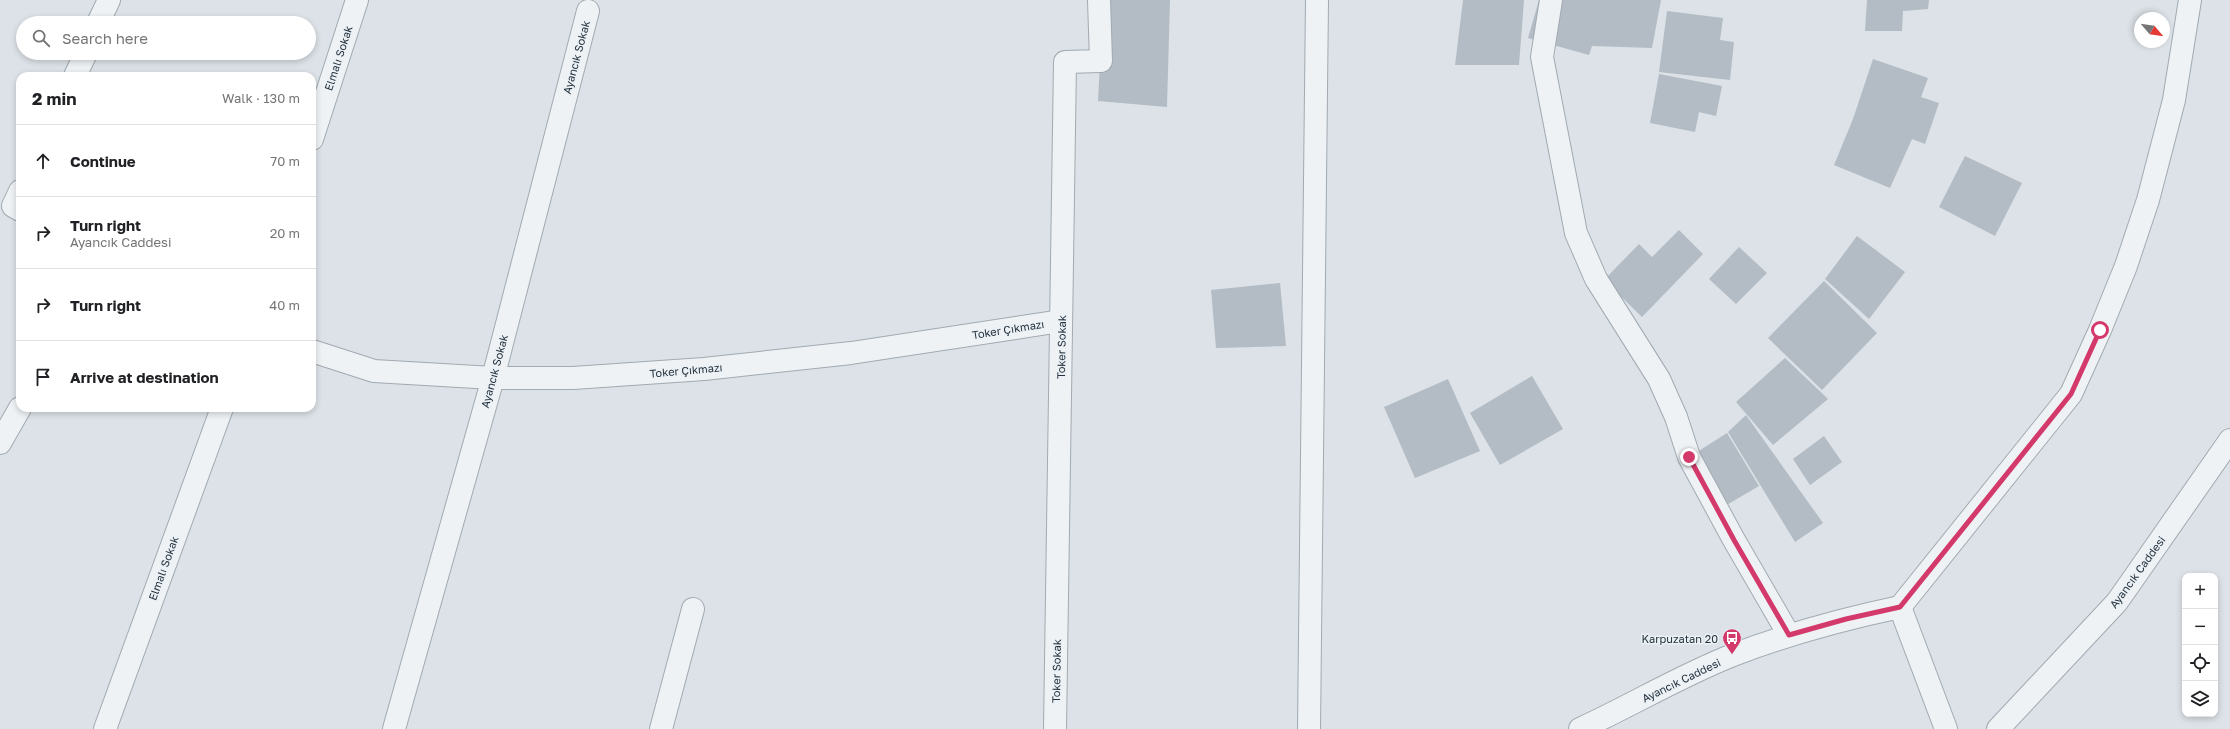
<!DOCTYPE html>
<meta charset="utf-8">
<style>
:root{--surface:#fff;--page:#f2f2f2;--text:#202124;--muted:#757577;--line:#e0e0e0}
body{margin:0;font-family:"Golos Text",sans-serif;background:var(--page);color:var(--text)}
.controls{position:absolute;right:12px;bottom:12px;display:grid;overflow:hidden;border-radius:8px;box-shadow:0 2px 6px #0003}
.controls button{width:36px;height:36px;display:grid;place-items:center;padding:0;border:0;border-bottom:1px solid var(--line);background:var(--surface);color:var(--text);font:20px sans-serif}
.compass{position:absolute;left:2134px;top:12px;width:36px;height:36px;border-radius:50%;background:var(--surface);box-shadow:0 2px 6px #0003;rotate:119deg}
.stop{position:absolute;width:12px;height:12px;margin:-9px;border:3px solid #d33a6b;border-radius:50%;background:#fff}
.stop.end{background:#d33a6b;border-color:#fff;box-shadow:0 1px 4px #0008}
.list{margin:0;padding:0;list-style:none}
h2{display:flex;justify-content:space-between;align-items:center;height:52px;margin:0;padding:0 16px;font-size:17px}
h2 small{font-size:13px;font-weight:400;color:var(--muted)}
.list li{display:grid;grid-template-columns:26px 1fr auto;gap:12px;align-items:center;box-sizing:border-box;height:72px;padding:0 16px;border-top:1px solid var(--line)}
.list b{display:block;font-size:15px;white-space:nowrap}
.list p{margin:0;font-size:13px;white-space:nowrap;color:var(--muted)}
.list em{font-size:13px;font-style:normal;color:var(--muted)}
.icon{flex:none;width:22px;height:22px;fill:none;stroke:currentColor;stroke-width:2;stroke-linecap:round;stroke-linejoin:round}
.map{position:relative;flex:none;width:2230px;height:729px;overflow:hidden}
.search{position:absolute;background:var(--surface);box-shadow:0 2px 6px #0003;left:16px;top:16px;width:300px;height:44px;display:flex;align-items:center;gap:10px;box-sizing:border-box;padding:0 14px;border-radius:22px;color:var(--muted);font-size:15px}
.panel{position:absolute;background:var(--surface);box-shadow:0 2px 6px #0003;left:16px;top:72px;width:300px;height:340px;border-radius:12px}
.map>svg:first-child{display:block}
</style>
<div class="map">
<svg width="2230" height="729" viewBox="0 0 2230 729">
<rect width="100%" height="100%" fill="#dce2e7"/>
<g fill="#b3bcc4">
<polygon points="1103,0 1170,0 1167,107 1098,101"/>
<polygon points="1463,0 1524,0 1519,65 1455,65"/>
<polygon points="1539,0 1661,0 1652,48 1592,46 1589,55 1528,38"/>
<polygon points="1867,0 1929,0 1928,9 1903,11 1902,31 1865,31"/>
<polygon points="1667,11 1723,18 1720,40 1734,42 1730,80 1659,72"/>
<polygon points="1873,59 1928,78 1921,97 1939,103 1925,144 1912,139 1890,188 1834,165 1853,119"/>
<polygon points="1659,74 1722,86 1716,116 1699,112 1695,132 1650,123"/>
<polygon points="1965,156 2022,183 1995,236 1939,207"/>
<polygon points="1679,230 1703,254 1642,317 1604,280 1639,244 1652,257"/>
<polygon points="1857,236 1905,272 1869,319 1825,279"/>
<polygon points="1739,247 1767,273 1736,304 1709,279"/>
<polygon points="1824,281 1877,333 1822,390 1768,338"/>
<polygon points="1280,283 1286,346 1216,348 1211,290"/>
<polygon points="1785,358 1828,399 1773,445 1736,402"/>
<polygon points="1532,376 1563,429 1500,465 1470,413"/>
<polygon points="1448,379 1480,451 1415,478 1384,407"/>
<polygon points="1746,415 1823,523 1795,542 1728,432"/>
<polygon points="1727,433 1759,486 1713,513 1683,461"/>
<polygon points="1824,436 1842,462 1810,485 1793,459"/>
</g>
<g fill="none" stroke-linecap="round" stroke-linejoin="round">
<defs>
<g id="minor">
<polyline points="1551,0 1542,57 1576,233 1596,279 1659,379 1676,417 1689,457 1734,540 1789,635"/>
<polyline points="98,23 109,0"/>
<polyline points="75,76 86,53"/>
<polyline points="312,139 357,0"/>
<polyline points="20,191 13,206 20,210"/>
<polyline points="312,351 374,371 493,378 573,378 704,369 851,353 1061,321"/>
<polyline points="0,443 20,408"/>
<polyline points="1900,607 2071,394 2100,330 2126,266 2148,200 2174,100 2190,0"/>
<polyline points="105,729 222,408"/>
<polyline points="394,729 493,378 588,11"/>
<polyline points="661,729 693,609"/>
<polyline points="1055,729 1065,62 1101,61 1099,0"/>
<polyline points="1309,729 1317,0"/>
</g>
<g id="tertiary">
<path d="M1580,729C1632,705 1680,676 1733,655C1788,634 1843,619 1900,607L1946,729"/>
<polyline points="1998,729 2117,602 2230,440"/>
</g>
</defs>
<use href="#minor" stroke="#a1aab1" stroke-width="24"/>
<use href="#tertiary" stroke="#a1aab1" stroke-width="24"/>
<use href="#minor" stroke="#eff2f5" stroke-width="22"/>
<use href="#tertiary" stroke="#eff2f5" stroke-width="22"/>
</g>
<g fill="none" stroke-linecap="round" stroke-linejoin="round">
<polyline stroke="#d33a6b" stroke-width="5" points="1689,457 1734,540 1789,635 1846,619 1900,607 2071,394 2100,330"/>
</g>
<defs>
<symbol id="bus-pin" viewBox="-11 -11 22 30"><path d="M0 17L-7.5 6A9.5 9.5 0 1 1 7.5 6Z" fill="#d33a6b" stroke="#ebf1f5"/><path d="M-5-6H5V4H4V6H2V4H-2V6H-4V4H-5ZM-3.5-4V0h7V-4ZM-3.5 1.2v1.5H-2V1.2ZM2 1.2v1.5H3.5V1.2Z" fill="#fff"/></symbol>
</defs>
<g fill-rule="evenodd">
<use href="#bus-pin" x="1721" y="627" width="22" height="30"/>
</g>
<g text-anchor="middle" dominant-baseline="central" stroke-width="3" stroke-linejoin="round" paint-order="stroke">
<g font-size="11" fill="#25323e" stroke="#ebf1f5">
<text transform="translate(576 57) rotate(-75)">Ayancık Sokak</text>
<text transform="translate(338 58) rotate(-72)">Elmalı Sokak</text>
<text transform="translate(1008 329) rotate(-9)">Toker Çıkmazı</text>
<text transform="translate(1061 347) rotate(-89)">Toker Sokak</text>
<text transform="translate(686 370) rotate(-5)">Toker Çıkmazı</text>
<text transform="translate(494 371) rotate(-75)">Ayancık Sokak</text>
<text transform="translate(163 568) rotate(-70)">Elmalı Sokak</text>
<text transform="translate(2137 572) rotate(-54)">Ayancık Caddesi</text>
<text transform="translate(1056 671) rotate(-89)">Toker Sokak</text>
<text transform="translate(1681 680) rotate(-26)">Ayancık Caddesi</text>
</g>
<g font-size="11" fill="#25323e" stroke="#ebf1f5" text-anchor="end">
<text x="1718" y="638">Karpuzatan 20</text>
</g>
</g>
</svg>
<div class="controls">
<button>+</button>
<button>−</button>
<button><svg class="icon" aria-label="locate" viewBox="0 0 24 24"><circle cx="12" cy="12" r="6"/><path d="M12 2v4M12 18v4M2 12h4M18 12h4"/></svg></button>
<button><svg class="icon" aria-label="layers" viewBox="0 0 24 24"><path d="M12 4l9 5-9 5-9-5zM3 14l9 5 9-5"/></svg></button>
</div>
<svg class="compass" viewBox="-18 -18 36 36"><path d="M0-13l5 13h-10z" fill="#e53935"/><path d="M0 13l5-13h-10z" fill="#757577"/></svg>
<div class="stop" style="left:2100px;top:330px"></div>
<div class="stop end" style="left:1689px;top:457px"></div>
<div class="search"><svg class="icon" aria-label="search" viewBox="0 0 24 24"><circle cx="10" cy="10" r="6"/><path d="M15 15l6 6"/></svg>Search here</div>
<section class="panel">
<h2>2 min<small>Walk · 130 m</small></h2>
<ul class="list">
<li><svg class="icon" aria-label="ahead" viewBox="0 0 24 24"><path d="M12 20V5M6 11l6-6 6 6"/></svg><div><b>Continue</b></div><em>70 m</em></li>
<li><svg class="icon" aria-label="right" viewBox="0 0 24 24"><path d="M7 20v-9h11M14 6l5 5-5 5"/></svg><div><b>Turn right</b><p>Ayancık Caddesi</p></div><em>20 m</em></li>
<li><svg class="icon" aria-label="right" viewBox="0 0 24 24"><path d="M7 20v-9h11M14 6l5 5-5 5"/></svg><div><b>Turn right</b></div><em>40 m</em></li>
<li><svg class="icon" aria-label="arrive" viewBox="0 0 24 24"><path d="M6 21V4h12l-3 4 3 4H6"/></svg><div><b>Arrive at destination</b></div></li>
</ul>
</section>
</div>
